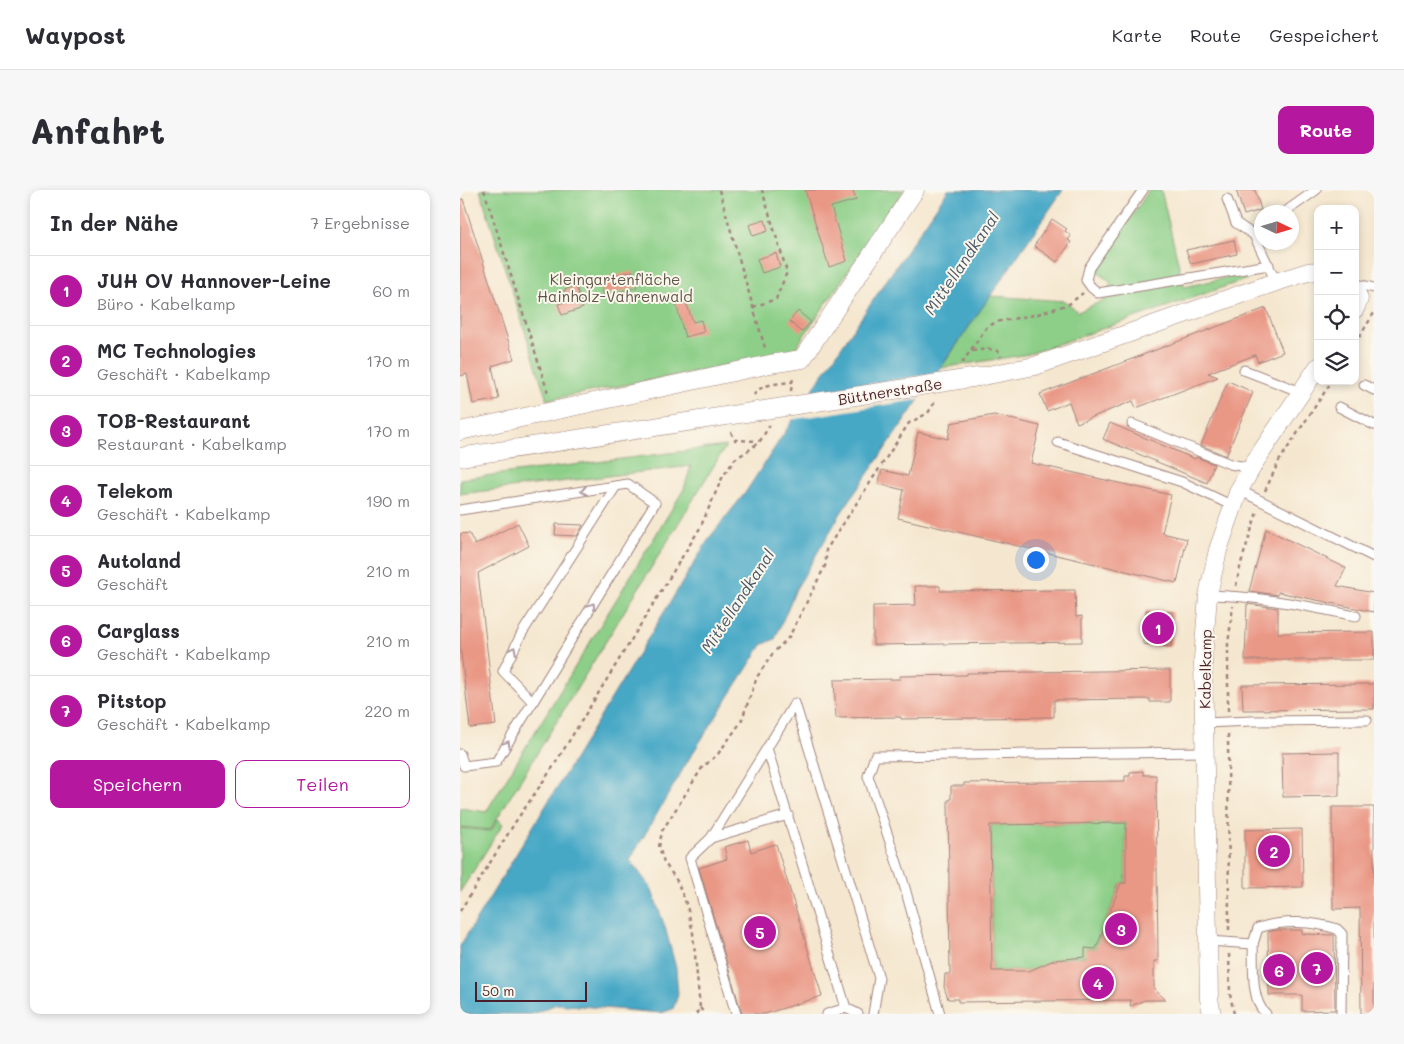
<!DOCTYPE html>
<html lang="de">
<meta charset="utf-8">
<style>
:root{--surface:#fff;--page:#f7f7f7;--text:#2b2b33;--muted:#7c7c81;--line:#e1e1e2;--accent:#b5179e}
body{margin:0;font-family:Mali,sans-serif;background:var(--page);color:var(--text)}
.controls{position:absolute;right:15px;top:15px;display:grid;overflow:hidden;border-radius:10px;box-shadow:0 2px 8px #0003}
.controls button{width:45px;height:45px;display:grid;place-items:center;padding:0;border:0;border-bottom:1px solid var(--line);background:var(--surface);color:var(--text);font:25px sans-serif}
.compass{position:absolute;left:794px;top:15px;width:45px;height:45px;border-radius:50%;background:var(--surface);box-shadow:0 2px 8px #0003;rotate:94deg}
.scale{position:absolute;left:15px;bottom:12px;width:112px;box-sizing:border-box;padding-left:5px;border:2px solid #4a1f2b;border-top:0;font-size:14px;line-height:18px;white-space:nowrap;color:#4a1f2b;-webkit-text-stroke:4px #fbf7ec;paint-order:stroke}
.you{position:absolute;left:575px;top:369px;width:18px;height:18px;margin:-12px;border:4px solid #fff;border-radius:50%;background:#1a73e8;box-shadow:0 0 0 8px #1a73e833}
.badge{display:grid;place-items:center;width:32px;height:32px;border-radius:50%;background:var(--accent);color:#fff;font-size:16px;font-weight:700}
.pin{position:absolute;translate:-50% -50%;border:2px solid #fff;box-shadow:0 1px 5px #0006}
.list{margin:0;padding:0;list-style:none}
h2{display:flex;justify-content:space-between;align-items:center;height:65px;margin:0;padding:0 20px;font-size:21px}
h2 small{font-size:16px;font-weight:400;color:var(--muted)}
.list li{display:grid;grid-template-columns:32px 1fr auto;gap:15px;align-items:center;box-sizing:border-box;height:70px;padding:0 20px;border-top:1px solid var(--line)}
.list b{display:block;font-size:19px;white-space:nowrap}
.list p{margin:0;font-size:16px;white-space:nowrap;color:var(--muted)}
.list em{font-size:16px;font-style:normal;color:var(--muted)}
.actions{display:flex;gap:10px;padding:15px 20px}
.actions a{flex:1;padding:11px 0;border:1px solid var(--accent);border-radius:10px;text-align:center;font-size:18px;color:var(--accent)}
.actions .main{background:var(--accent);color:#fff}
.icon{flex:none;width:28px;height:28px;fill:none;stroke:currentColor;stroke-width:2;stroke-linecap:round;stroke-linejoin:round}
.map{position:relative;flex:none;width:914px;height:824px;overflow:hidden;border-radius:10px}
header{display:flex;align-items:center;gap:30px;box-sizing:border-box;height:70px;padding:0 25px;background:var(--surface);border-bottom:1px solid var(--line)}
header strong{font-size:24px}
nav{display:flex;gap:28px;margin-inline-start:auto;font-size:18px}
.intro{display:flex;align-items:center;justify-content:space-between;box-sizing:border-box;height:120px;padding:0 30px}
h1{margin:0;font-size:35px}
.button{padding:12px 22px;border-radius:10px;background:var(--accent);color:#fff;font-size:18px;font-weight:700}
main{display:flex;gap:30px;padding:0 30px}
aside{flex:1;background:var(--surface);border-radius:10px;box-shadow:0 2px 8px #0003}
.map>svg:first-child{display:block}
</style>
<header>
<strong>Waypost</strong>
<nav><a>Karte</a><a>Route</a><a>Gespeichert</a></nav>
</header>
<div class="intro"><h1>Anfahrt</h1><a class="button">Route</a></div>
<main>
<aside>
<h2>In der Nähe<small>7 Ergebnisse</small></h2>
<ul class="list">
<li><span class="badge">1</span><div><b>JUH OV Hannover-Leine</b><p>Büro · Kabelkamp</p></div><em>60 m</em></li>
<li><span class="badge">2</span><div><b>MC Technologies</b><p>Geschäft · Kabelkamp</p></div><em>170 m</em></li>
<li><span class="badge">3</span><div><b>TOB-Restaurant</b><p>Restaurant · Kabelkamp</p></div><em>170 m</em></li>
<li><span class="badge">4</span><div><b>Telekom</b><p>Geschäft · Kabelkamp</p></div><em>190 m</em></li>
<li><span class="badge">5</span><div><b>Autoland</b><p>Geschäft</p></div><em>210 m</em></li>
<li><span class="badge">6</span><div><b>Carglass</b><p>Geschäft · Kabelkamp</p></div><em>210 m</em></li>
<li><span class="badge">7</span><div><b>Pitstop</b><p>Geschäft · Kabelkamp</p></div><em>220 m</em></li>
</ul>
<div class="actions"><a class="main">Speichern</a><a>Teilen</a></div>
</aside>
<div class="map">
<svg width="914" height="824" viewBox="0 0 914 824">
<rect width="100%" height="100%" fill="#fbf7ec"/>
<filter id="ink" filterUnits="userSpaceOnUse"><feTurbulence type="fractalNoise" baseFrequency=".02" numOctaves="2"/><feDisplacementMap in="SourceGraphic" scale="10" xChannelSelector="R" yChannelSelector="G"/><feConvolveMatrix kernelMatrix="1 2 1 2 8 2 1 2 1" color-interpolation-filters="sRGB"/></filter>
<filter id="wash" filterUnits="userSpaceOnUse"><feTurbulence type="fractalNoise" baseFrequency=".0096" numOctaves="4" result="noise"/><feDisplacementMap in="SourceGraphic" scale="20" xChannelSelector="R" yChannelSelector="G"/><feGaussianBlur stdDeviation="1.12" result="paint"/><feColorMatrix in="noise" values="0 0 0 0 0 0 0 0 0 0 0 0 0 0 0 0 0 1.4 0 .05"/><feComposite in="paint" operator="in"/></filter>
<g filter="url(#wash)">
<rect width="100%" height="100%" fill="#f5e7cf"/>
<g fill="#8dcf88" stroke="#6c775a">
<polygon points="20,0 444,0 332,163 87,210"/>
<polygon points="688,0 701,0 724,97 792,82 793,87 569,164 481,178 530,106 605,111 618,122 644,110 651,93 635,80 688,2"/>
<polygon points="266,256 30,640 0,637 0,618 26,622 224,299 231,276 0,304 0,289"/>
<polygon points="38,629 43,634 0,702 0,638 31,641"/>
<polygon points="666,633 666,693 661,693 635,759 626,758 625,767 613,767 594,770 569,781 532,781 531,635"/>
</g>
<polygon fill="#47a8c6" stroke="#486478" points="488,0 603,0 381,323 336,399 315,449 302,455 229,569 170,670 191,698 205,737 216,778 218,805 213,819 201,823 97,814 72,824 0,824 0,756 250,347 285,303 363,184"/>
<polygon fill="#f5e7cf" points="480,183 462,209 329,230 346,204"/>
<g id="blocks">
<g fill="#ea9886" fill-rule="evenodd">
<polygon points="345,0 393,0 396,10 371,17 387,71 369,77"/>
<polygon points="776,0 795,0 801,20 784,25"/>
<polygon points="0,9 3,9 54,169 32,176 39,209 13,214 7,184 0,186"/>
<polygon points="592,29 607,39 605,41 611,46 608,50 611,52 597,72 574,56"/>
<polygon points="305,30 308,41 293,46 289,35"/>
<polygon points="774,50 777,64 731,74 726,60"/>
<polygon points="316,63 320,77 302,83 297,69"/>
<polygon points="173,81 177,97 144,106 139,90"/>
<polygon points="116,96 123,118 102,125 98,114 107,111 104,100"/>
<polygon points="223,104 233,132 241,130 244,142 225,147 214,106"/>
<polygon points="806,118 823,162 798,172 795,165 748,183 758,187 676,218 673,211 617,233 609,212 587,221 580,204"/>
<polygon points="338,121 351,132 341,142 329,131"/>
<polygon points="768,191 793,202 766,266 741,255"/>
<polygon points="534,225 580,236 571,273 711,305 702,343 727,349 717,393 438,328 444,300 418,294 422,280 448,286 458,242 488,249 491,233"/>
<polygon points="650,233 735,269 736,267 754,274 747,293 643,249"/>
<polygon points="58,333 69,356 18,383 36,535 10,538 0,455 0,344 9,343 15,355"/>
<polygon points="96,334 123,335 122,337 117,346 95,345"/>
<polygon points="806,339 886,378 877,396 914,403 914,422 818,402 818,405 789,401"/>
<polygon points="455,396 480,396 480,401 615,400 616,427 622,426 622,452 413,455 413,416 456,415"/>
<polygon points="787,414 818,418 818,443 914,442 914,470 785,470"/>
<polygon points="686,420 713,422 711,457 683,454"/>
<polygon points="710,480 710,512 690,512 690,509 594,510 594,527 441,529 441,527 376,528 374,490 440,489 440,486 507,485 507,483"/>
<polygon points="914,494 914,519 783,520 782,495"/>
<polygon points="879,562 879,606 823,607 822,563"/>
<path d="M683,581V585H696L698,771H694V799L706,810H685L670,816L671,810L498,812V809H488L484,797L485,784H490L488,610H491V596H504V593L665,591V586H670V582ZM666,633V693H661L636,759L625,758V767L594,770L569,781H532L530,635Z"/>
<polygon points="872,617 914,617 914,824 901,824 900,718 873,719"/>
<polygon points="842,639 843,697 785,698 785,640"/>
<polygon points="288,650 291,662 316,654 362,806 305,824 282,824 239,678 267,669 264,657"/>
<polygon points="817,740 842,740 842,744 874,745 875,820 842,821 842,805 809,805 808,742"/>
</g>
</g>
</g>
<g filter="url(#ink)">
<use href="#blocks" fill-opacity="0" stroke="#a0837d" stroke-width="1"/>
<g fill="none" stroke-linecap="round" stroke-linejoin="round">
<defs>
<g id="lane">
<polyline points="683,0 629,78 626,90 631,97 638,103 809,75"/>
<polyline points="767,9 776,33 794,45"/>
<polyline points="825,22 856,0"/>
<polyline points="802,40 794,45 816,92"/>
<polyline points="895,98 902,95 914,98"/>
<polyline points="784,180 841,202"/>
<polyline points="904,195 914,200"/>
<polyline points="879,217 914,235"/>
<polyline points="672,234 770,274 792,278"/>
<polyline points="598,252 722,292 773,316"/>
<polyline points="779,300 914,367"/>
<polyline points="0,320 168,294 195,313 36,572 4,576 0,564"/>
<path d="M748,405C800,406 846,416 896,426"/>
<polyline points="73,512 43,481 62,443 156,296"/>
<polyline points="744,533 792,531 907,530"/>
<polyline points="307,558 386,818"/>
<polyline points="251,648 328,625"/>
<path d="M748,751L793,754L798,738C822,730 853,731 877,739L882,744L881,824"/>
<path d="M793,754C794,774 790,810 806,824"/>
<polyline points="276,824 230,668 251,648 335,513 419,788 413,824"/>
<polyline points="367,824 386,818 398,824"/>
<polyline points="480,824 443,691 408,586 415,566 744,562"/>
</g>
<g id="street">
<polyline points="895,98 899,109 895,119"/>
<polyline points="518,187 575,176 816,92 848,82 858,81"/>
<polyline points="0,241 310,174 342,169 455,0"/>
<polyline points="0,267 298,221"/>
<polyline points="752,824 749,809 748,751 743,469 748,405 758,360 779,300 796,270 858,177"/>
</g>
</defs>
<use href="#lane" stroke="#a0837d" stroke-width="11"/>
<use href="#street" stroke="#a0837d" stroke-width="19"/>
<g stroke="#a0837d" stroke-width="2.5" stroke-dasharray="4 4" stroke-linecap="butt">
<polyline points="24,0 89,206"/>
<polyline points="259,0 305,158"/>
<polyline points="293,117 316,109 327,82 302,0"/>
<polyline points="895,154 914,123"/>
<polyline points="512,161 529,159 538,161 541,167"/>
<polyline points="502,173 526,138 536,132 578,124 609,114 623,103"/>
<polyline points="331,201 332,192 334,187"/>
<path d="M294,205C301,193 318,194 331,192"/>
<polyline points="271,242 275,250 299,251"/>
<polyline points="805,301 819,271 872,191"/>
<polyline points="776,396 781,373 797,322"/>
<polyline points="768,521 768,454 773,416"/>
<polyline points="768,544 769,741"/>
<polyline points="0,721 56,631 93,577 240,338 263,286 275,269 289,260 300,251 310,235"/>
<polyline points="769,764 770,804 774,824"/>
<polyline points="240,818 245,824"/>
<polyline points="236,824 240,818 233,743 227,716 217,691 204,672 199,657 202,641 242,578 258,564 281,532 297,487 313,463 329,447 366,374 366,360 449,233 468,223 476,210"/>
</g>
<use href="#lane" stroke="#fff" stroke-width="9"/>
<use href="#street" stroke="#fff" stroke-width="18"/>
<defs>
<polyline id="street-bridge" points="298,221 518,187"/>
</defs>
<use href="#street-bridge" stroke="#a0837d" stroke-width="19" stroke-linecap="butt"/>
<use href="#street-bridge" stroke="#fff" stroke-width="18"/>
</g>
<defs><path id="oneway-chevron" d="M-2-3.5L2.5 0L-2 3.5" fill="none" stroke-width="1.6" stroke-linecap="round" stroke-linejoin="round" transform="scale(1.25)"/></defs>
<g stroke="#ae9aa0">
<use href="#oneway-chevron" transform="translate(124 301) rotate(171)"/>
<use href="#oneway-chevron" transform="translate(132 416) rotate(-58)"/>
<use href="#oneway-chevron" transform="translate(53 460) rotate(-64)"/>
<use href="#oneway-chevron" transform="translate(47 554) rotate(-58)"/>
</g>
</g>
<g text-anchor="middle" dominant-baseline="central" stroke-width="4" stroke-linejoin="round" paint-order="stroke">
<g font-size="15" fill="#5e5447" stroke="#fbf7ec">
<text x="155" y="89">Kleingartenfläche<tspan x="155" dy="17">Hainholz-Vahrenwald</tspan></text>
</g>
<g font-size="15" fill="#4a1f2b" stroke="#fbf7ec">
<text transform="translate(430 201) rotate(-9)">Büttnerstraße</text>
<text transform="translate(745 479) rotate(-89)">Kabelkamp</text>
</g>
<g font-size="16" font-style="italic" fill="#495669" stroke="#fbf7ec">
<text transform="translate(501 73) rotate(-56)">Mittellandkanal</text>
<text transform="translate(277 411) rotate(-57)">Mittellandkanal</text>
</g>
</g>
</svg>
<div class="controls">
<button>+</button>
<button>−</button>
<button><svg class="icon" aria-label="locate" viewBox="0 0 24 24"><circle cx="12" cy="12" r="6"/><path d="M12 2v4M12 18v4M2 12h4M18 12h4"/></svg></button>
<button><svg class="icon" aria-label="layers" viewBox="0 0 24 24"><path d="M12 4l9 5-9 5-9-5zM3 14l9 5 9-5"/></svg></button>
</div>
<svg class="compass" viewBox="-18 -18 36 36"><path d="M0-13l5 13h-10z" fill="#e53935"/><path d="M0 13l5-13h-10z" fill="#7c7c81"/></svg>
<div class="scale">50 m</div>
<div class="you"></div>
<div class="pin badge" style="left:698px;top:438px">1</div>
<div class="pin badge" style="left:814px;top:661px">2</div>
<div class="pin badge" style="left:661px;top:739px">3</div>
<div class="pin badge" style="left:638px;top:793px">4</div>
<div class="pin badge" style="left:300px;top:742px">5</div>
<div class="pin badge" style="left:819px;top:780px">6</div>
<div class="pin badge" style="left:857px;top:778px">7</div>
</div>
</main>
